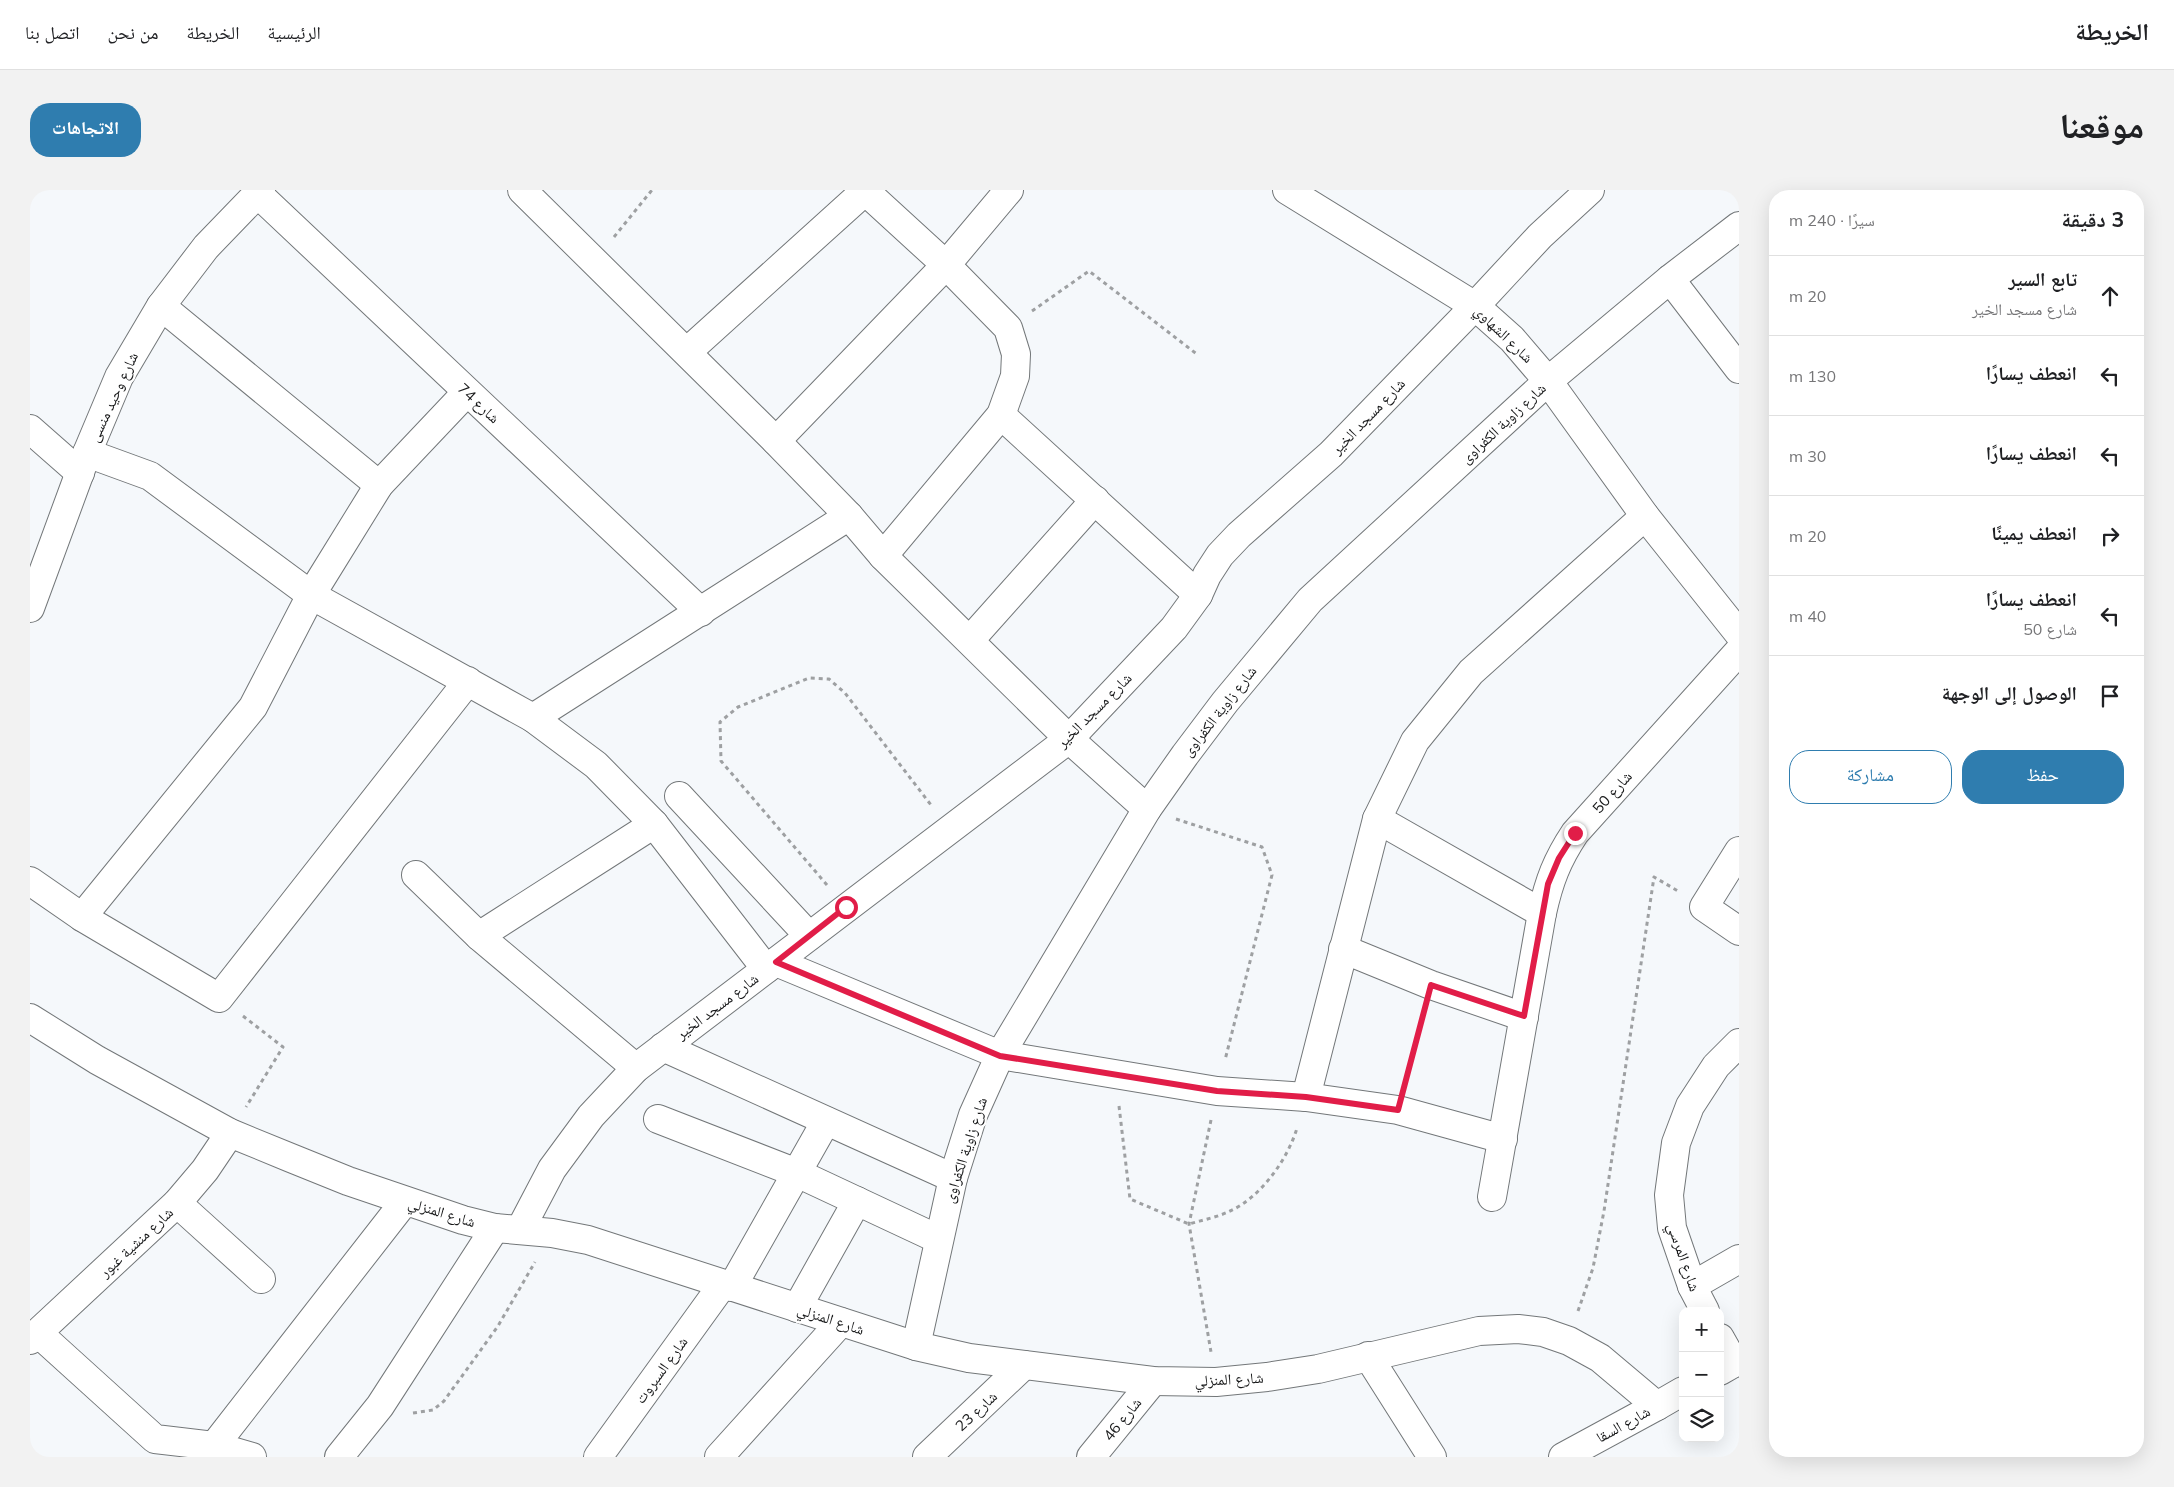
<!DOCTYPE html>
<html lang="ar">
<meta charset="utf-8">
<style>
:root{--surface:#fff;--page:#f2f2f2;--text:#202124;--muted:#757577;--line:#e0e0e0;--accent:#2f7daf}
body{margin:0;font-family:Mulish,"Noto Naskh Arabic",sans-serif;background:var(--page);color:var(--text);direction:rtl}
.controls{position:absolute;right:15px;bottom:15px;display:grid;overflow:hidden;border-radius:10px;box-shadow:0 5px 20px #0002}
.controls button{width:45px;height:45px;display:grid;place-items:center;padding:0;border:0;border-bottom:1px solid var(--line);background:var(--surface);color:var(--text);font:25px sans-serif}
.stop{position:absolute;width:15px;height:15px;margin:-11px;border:4px solid #e11d48;border-radius:50%;background:#fff}
.stop.end{background:#e11d48;border-color:#fff;box-shadow:0 1px 5px #0008}
.list{margin:0;padding:0;list-style:none}
h2{display:flex;justify-content:space-between;align-items:center;height:65px;margin:0;padding:0 20px;font-size:21px}
h2 small{font-size:16px;font-weight:400;color:var(--muted)}
.list li{display:grid;grid-template-columns:32px 1fr auto;gap:15px;align-items:center;box-sizing:border-box;height:80px;padding:0 20px;border-top:1px solid var(--line)}
.list b{display:block;font-size:19px;white-space:nowrap}
.list p{margin:0;font-size:16px;white-space:nowrap;color:var(--muted)}
.list em{font-size:16px;font-style:normal;color:var(--muted)}
.actions{display:flex;gap:10px;padding:15px 20px}
.actions a{flex:1;padding:11px 0;border:1px solid var(--accent);border-radius:20px;text-align:center;font-size:18px;color:var(--accent)}
.actions .main{background:var(--accent);color:#fff}
.icon{flex:none;width:28px;height:28px;fill:none;stroke:currentColor;stroke-width:2;stroke-linecap:round;stroke-linejoin:round}
.map{position:relative;flex:none;width:1709px;height:1267px;overflow:hidden;direction:ltr;border-radius:20px}
header{display:flex;align-items:center;gap:30px;box-sizing:border-box;height:70px;padding:0 25px;background:var(--surface);border-bottom:1px solid var(--line)}
header strong{font-size:24px}
nav{display:flex;gap:28px;margin-inline-start:auto;font-size:18px}
.intro{display:flex;align-items:center;justify-content:space-between;box-sizing:border-box;height:120px;padding:0 30px}
h1{margin:0;font-size:35px}
.button{padding:12px 22px;border-radius:20px;background:var(--accent);color:#fff;font-size:18px;font-weight:700}
main{display:flex;gap:30px;padding:0 30px}
aside{flex:1;background:var(--surface);border-radius:20px;box-shadow:0 5px 20px #0002}
.map>svg:first-child{display:block}
</style>
<header>
<strong>الخريطة</strong>
<nav><a>الرئيسية</a><a>الخريطة</a><a>من نحن</a><a>اتصل بنا</a></nav>
</header>
<div class="intro"><h1>موقعنا</h1><a class="button">الاتجاهات</a></div>
<main>
<aside>
<h2>3 دقيقة<small>سيرًا · 240 m</small></h2>
<ul class="list">
<li><svg class="icon" aria-label="ahead" viewBox="0 0 24 24"><path d="M12 20V5M6 11l6-6 6 6"/></svg><div><b>تابع السير</b><p>شارع مسجد الخير</p></div><em>20 m</em></li>
<li><svg class="icon" aria-label="left" viewBox="0 0 24 24"><path d="M17 20v-9H6M10 6l-5 5 5 5"/></svg><div><b>انعطف يسارًا</b></div><em>130 m</em></li>
<li><svg class="icon" aria-label="left" viewBox="0 0 24 24"><path d="M17 20v-9H6M10 6l-5 5 5 5"/></svg><div><b>انعطف يسارًا</b></div><em>30 m</em></li>
<li><svg class="icon" aria-label="right" viewBox="0 0 24 24"><path d="M7 20v-9h11M14 6l5 5-5 5"/></svg><div><b>انعطف يمينًا</b></div><em>20 m</em></li>
<li><svg class="icon" aria-label="left" viewBox="0 0 24 24"><path d="M17 20v-9H6M10 6l-5 5 5 5"/></svg><div><b>انعطف يسارًا</b><p>شارع 50</p></div><em>40 m</em></li>
<li><svg class="icon" aria-label="arrive" viewBox="0 0 24 24"><path d="M6 21V4h12l-3 4 3 4H6"/></svg><div><b>الوصول إلى الوجهة</b></div></li>
</ul>
<div class="actions"><a class="main">حفظ</a><a>مشاركة</a></div>
</aside>
<div class="map">
<svg width="1709" height="1267" viewBox="0 0 1709 1267">
<rect width="100%" height="100%" fill="#f5f8fb"/>
<g fill="none" stroke-linecap="round" stroke-linejoin="round">
<defs>
<g id="minor">
<polyline points="492,0 746,251 819,326 853,366 1039,549 1117,619"/>
<polyline points="834,0 916,75 978,138 986,164 985,186 971,225 853,366"/>
<polyline points="1257,0 1445,116 1482,149 1518,191 1615,326 1709,444"/>
<polyline points="227,3 671,422"/>
<polyline points="1640,89 1709,179"/>
<polyline points="131,116 349,295"/>
<polyline points="658,161 835,1"/>
<polyline points="971,225 1168,405"/>
<polyline points="0,239 50,283"/>
<polyline points="746,251 916,75 979,0"/>
<polyline points="57,263 120,286 281,405 503,528 566,575 624,634 736,779"/>
<polyline points="0,418 57,263 89,187 131,116 176,57 231,0"/>
<polyline points="940,450 1065,310"/>
<polyline points="503,528 819,326"/>
<polyline points="649,606 779,746"/>
<polyline points="1347,629 1512,723"/>
<polyline points="1709,661 1674,717 1709,741"/>
<polyline points="386,685 449,746 606,878"/>
<polyline points="0,691 52,727 189,808 438,491"/>
<polyline points="52,727 223,517 281,405 349,295 437,202"/>
<polyline points="449,746 624,634"/>
<polyline points="1313,759 1401,795 1494,827"/>
<polyline points="746,772 970,865 1187,901 1276,907 1368,920 1473,949"/>
<polyline points="633,857 923,988"/>
<polyline points="1276,907 1347,629 1385,551 1441,482 1615,326"/>
<polyline points="628,929 767,983 908,1049"/>
<path d="M1462,1007L1512,723C1519,691 1527,670 1545,643L1709,461"/>
<polyline points="147,1013 231,1089"/>
<polyline points="490,1040 522,979 561,926 606,878 1039,549 1144,438 1168,405 1177,385 1190,365 1209,345 1301,264 1445,116 1510,46 1560,0"/>
<polyline points="1662,1096 1709,1069"/>
<polyline points="702,1097 796,931"/>
<polyline points="767,1118 827,1011"/>
<polyline points="1675,1121 1662,1096 1642,1038 1639,1005 1646,953 1660,916 1686,876 1709,853"/>
<polyline points="8,1143 125,1249 184,1256 222,1267"/>
<polyline points="1690,1148 1704,1173"/>
<polyline points="0,1150 147,1013 175,980 200,943"/>
<polyline points="886,1156 923,988 943,925 970,865 1117,619 1155,565 1195,512 1280,410 1518,191 1640,89 1709,36"/>
<polyline points="1338,1166 1402,1267"/>
<polyline points="184,1256 375,1011"/>
<polyline points="309,1267 350,1216 465,1038"/>
<polyline points="568,1267 693,1094"/>
<polyline points="689,1267 811,1132"/>
<polyline points="897,1267 994,1175"/>
<polyline points="1061,1267 1123,1191"/>
<polyline points="1533,1267 1627,1216"/>
</g>
<g id="tertiary">
<polyline points="0,828 67,870 200,943 261,968 318,991 433,1030 465,1038 522,1043 558,1050 886,1156 939,1168 1123,1191 1186,1192 1237,1187 1288,1179 1449,1141 1488,1139 1513,1142 1539,1151 1570,1168 1627,1216 1653,1201"/>
<polyline points="1690,1181 1709,1170"/>
</g>
</defs>
<use href="#minor" stroke="#737779" stroke-width="30"/>
<use href="#tertiary" stroke="#737779" stroke-width="30"/>
<g stroke="#9ea0a2" stroke-width="3" stroke-dasharray="4 4" stroke-linecap="butt">
<polyline points="584,47 622,0"/>
<polyline points="1002,121 1059,81 1168,165"/>
<polyline points="1146,629 1232,657 1242,685 1195,870"/>
<polyline points="797,695 691,571 690,532 708,517 779,488 799,489 815,503 901,615"/>
<polyline points="213,826 253,857 216,917"/>
<polyline points="1376,891 1394,824"/>
<path d="M1089,916L1100,1009L1159,1034C1173,1030 1188,1027 1200,1021C1230,1008 1258,969 1267,938"/>
<polyline points="1181,930 1159,1034 1181,1162"/>
<polyline points="1548,1121 1563,1078 1574,1021 1624,687 1648,701"/>
<polyline points="383,1223 403,1220 414,1211 468,1136 505,1072"/>
</g>
<use href="#minor" stroke="#fff" stroke-width="28"/>
<use href="#tertiary" stroke="#fff" stroke-width="28"/>
</g>
<g fill="none" stroke-linecap="round" stroke-linejoin="round">
<polyline stroke="#e11d48" stroke-width="6" points="816,717 746,772 970,866 1187,901 1276,907 1368,920 1401,795 1494,826 1518,694 1529,668 1545,643"/>
</g>
<g text-anchor="middle" dominant-baseline="central" stroke-width="4.5" stroke-linejoin="round" paint-order="stroke">
<g font-size="15" fill="#18191a" stroke="#fff">
<text transform="translate(1474 144) rotate(44)">شارع الشهاوي</text>
<text transform="translate(83 207) rotate(-65)">شارع وحيد منسى</text>
<text transform="translate(449 213) rotate(43)">شارع 74</text>
<text transform="translate(1338 226) rotate(-46)">شارع مسجد الخير</text>
<text transform="translate(1473 233) rotate(-43)">شارع زاوية الكفراوى</text>
<text transform="translate(1064 520) rotate(-45)">شارع مسجد الخير</text>
<text transform="translate(1189 521) rotate(-52)">شارع زاوية الكفراوى</text>
<text transform="translate(1582 602) rotate(-48)">شارع 50</text>
<text transform="translate(687 816) rotate(-37)">شارع مسجد الخير</text>
<text transform="translate(935 960) rotate(-72)">شارع زاوية الكفراوى</text>
<text transform="translate(412 1022) rotate(17)">شارع المنزلي</text>
<text transform="translate(106 1052) rotate(-43)">شارع منشية غبور</text>
<text transform="translate(1654 1067) rotate(71)">شارع المرسي</text>
<text transform="translate(801 1129) rotate(18)">شارع المنزلي</text>
<text transform="translate(631 1180) rotate(-54)">شارع السبروت</text>
<text transform="translate(1199 1189) rotate(-3)">شارع المنزلي</text>
<text transform="translate(946 1221) rotate(-43)">شارع 23</text>
<text transform="translate(1092 1229) rotate(-51)">شارع 46</text>
<text transform="translate(1593 1234) rotate(-29)">شارع السقا</text>
</g>
</g>
</svg>
<div class="controls">
<button>+</button>
<button>−</button>
<button><svg class="icon" aria-label="layers" viewBox="0 0 24 24"><path d="M12 4l9 5-9 5-9-5zM3 14l9 5 9-5"/></svg></button>
</div>
<div class="stop" style="left:816px;top:717px"></div>
<div class="stop end" style="left:1545px;top:643px"></div>
</div>
</main>
